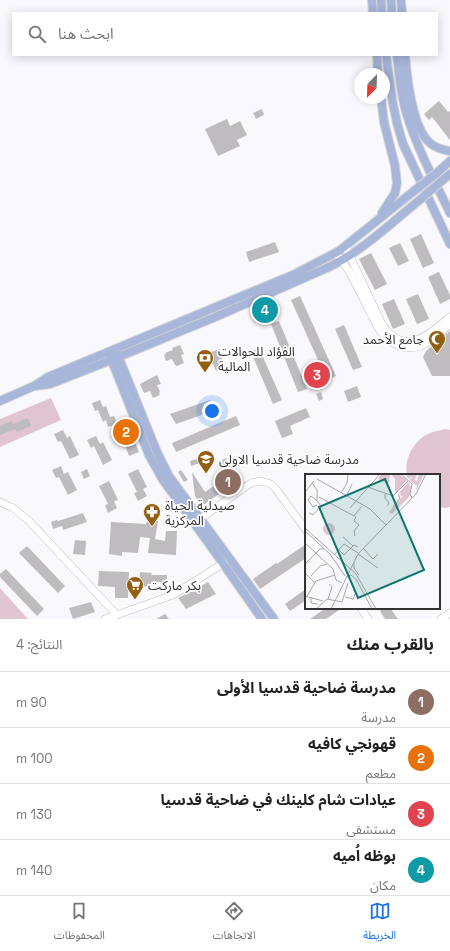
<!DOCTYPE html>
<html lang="ar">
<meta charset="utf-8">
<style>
:root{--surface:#fff;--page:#f2f2f2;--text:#222;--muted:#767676;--line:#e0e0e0;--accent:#1a73e8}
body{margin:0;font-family:"Space Grotesk","Noto Sans Arabic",sans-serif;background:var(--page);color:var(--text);direction:rtl}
.compass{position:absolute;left:354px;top:68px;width:36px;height:36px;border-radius:50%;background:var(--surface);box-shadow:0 2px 10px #0003;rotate:203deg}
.you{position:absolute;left:212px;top:411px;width:14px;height:14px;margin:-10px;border:3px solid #fff;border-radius:50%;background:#1a73e8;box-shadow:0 0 0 6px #1a73e833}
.badge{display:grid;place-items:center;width:26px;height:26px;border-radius:50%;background:var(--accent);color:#fff;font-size:13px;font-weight:700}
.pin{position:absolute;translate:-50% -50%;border:2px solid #fff;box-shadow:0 1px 4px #0006}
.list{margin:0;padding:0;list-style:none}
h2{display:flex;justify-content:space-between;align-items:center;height:52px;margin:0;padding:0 16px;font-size:17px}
h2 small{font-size:13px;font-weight:400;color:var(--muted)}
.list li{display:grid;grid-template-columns:26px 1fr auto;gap:12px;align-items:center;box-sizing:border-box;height:56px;padding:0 16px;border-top:1px solid var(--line)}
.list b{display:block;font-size:15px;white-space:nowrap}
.list p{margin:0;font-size:13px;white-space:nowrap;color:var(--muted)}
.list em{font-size:13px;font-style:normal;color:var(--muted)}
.icon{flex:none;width:22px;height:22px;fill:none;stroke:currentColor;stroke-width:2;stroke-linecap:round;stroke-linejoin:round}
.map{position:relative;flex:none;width:450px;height:619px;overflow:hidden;direction:ltr}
.search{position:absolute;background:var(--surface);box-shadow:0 2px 10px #0003;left:12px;right:12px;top:12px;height:44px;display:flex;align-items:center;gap:10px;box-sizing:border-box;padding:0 14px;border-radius:0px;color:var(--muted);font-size:15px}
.sheet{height:276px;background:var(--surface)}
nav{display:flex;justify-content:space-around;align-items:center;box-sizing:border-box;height:56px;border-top:1px solid var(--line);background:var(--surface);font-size:11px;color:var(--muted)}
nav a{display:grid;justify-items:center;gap:2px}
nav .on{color:var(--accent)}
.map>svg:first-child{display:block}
</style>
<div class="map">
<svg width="450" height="619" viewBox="0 0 450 619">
<rect width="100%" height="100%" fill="#f9f8fc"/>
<g fill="#e0c5d1">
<polygon points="51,398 61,420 0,447 0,419"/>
<path d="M446,429L450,430V507L445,508L439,507V475H407C404,458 414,440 430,433C435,431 441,430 446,429Z"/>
<polygon points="0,588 28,619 0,619"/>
</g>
<g fill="#bebcbf">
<polygon points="439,101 448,112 450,111 450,140 432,117 429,120 424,114"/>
<polygon points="262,109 264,115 256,119 253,113"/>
<polygon points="227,119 230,126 240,121 247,135 237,140 240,146 218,156 205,129"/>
<polygon points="421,234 434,263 423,268 410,239"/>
<polygon points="275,242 279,252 249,262 246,252"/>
<polygon points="400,243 409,261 398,266 389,248"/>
<polygon points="371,253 387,284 375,290 359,259"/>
<polygon points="439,272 450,295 450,299 440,304 428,277"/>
<polygon points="418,294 429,319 417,324 406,299"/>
<polygon points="300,296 336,376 327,380 291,300"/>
<polygon points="394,299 405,324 393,329 382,304"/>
<polygon points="279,321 307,389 298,392 271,324"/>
<polygon points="344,325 362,367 353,370 335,329"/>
<polygon points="450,331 450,376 432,376 423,357 426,351"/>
<polygon points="180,345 184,354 181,355 184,363 177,366 175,365 172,359 166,361 164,355 166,354 165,353 173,350 172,348"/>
<polygon points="259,348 282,400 273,404 251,352"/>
<polygon points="220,349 223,358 221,359 223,365 222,366 223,368 216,371 212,362 205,364 203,359 206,358 205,354"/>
<polygon points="157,375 161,384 157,385 160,392 159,393 160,395 153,398 150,391 144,393 140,384"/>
<polygon points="357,386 361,397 348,402 344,391"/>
<polygon points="321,392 323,399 319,401 316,394"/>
<polygon points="100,400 103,407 106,406 110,417 114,416 117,424 108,427 106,420 103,422 98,410 95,411 92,403"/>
<polygon points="210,400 213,411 176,424 170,414"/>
<polygon points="306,408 310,417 290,426 293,434 282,438 275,421"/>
<polygon points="236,416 240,425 176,452 172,443"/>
<polygon points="28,418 31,426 17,432 15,429 0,435 0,425 12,421 13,424"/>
<polygon points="129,428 139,452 129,456 120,432"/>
<polygon points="63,430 67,438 70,436 79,455 70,459 61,441 58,442 54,434"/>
<polygon points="96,436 100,444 103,442 112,460 103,465 94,446 91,448 87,440"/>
<polygon points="204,457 205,461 191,466 190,461"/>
<polygon points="225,458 238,480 202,506 195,496 192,472 205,492 227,477 219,463"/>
<polygon points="61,466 64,474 68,472 77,490 68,495 59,477 56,478 52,470"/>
<polygon points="87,469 90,476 84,479 81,472"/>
<polygon points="138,469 147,487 143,489 147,496 138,501 134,493 137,492 128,474"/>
<polygon points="181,470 188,480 184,482 178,472"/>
<polygon points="109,481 118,500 114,501 117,508 108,513 105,505 108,504 99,486"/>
<polygon points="83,513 87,522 63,530 62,526 53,529 51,522 57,520 58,521"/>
<polygon points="147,520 158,521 155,539 165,541 166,531 177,531 176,555 148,553 150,538 140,537 138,553 122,552 122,556 109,554 111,522 146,524"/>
<polygon points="75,540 86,541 85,555 73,554"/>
<polygon points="306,544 306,558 260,589 253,579 276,563 277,564"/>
<polygon points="27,546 65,586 58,593 19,553"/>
<polygon points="6,569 44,609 37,616 0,577 0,574"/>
<polygon points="99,571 129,572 128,598 115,598 115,587 98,586"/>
<polygon points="140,572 152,573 151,575 167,575 167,582 151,582 151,587 139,586"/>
<polygon points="208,582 216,594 186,609 178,598"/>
<polygon points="306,589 306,600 290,611 285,604"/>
<polygon points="91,602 95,612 73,619 69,608"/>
<polygon points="326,608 342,608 326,619 310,619"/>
<polygon points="384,608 390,608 398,619 385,619 380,611"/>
<polygon points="165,614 169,619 156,619"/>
</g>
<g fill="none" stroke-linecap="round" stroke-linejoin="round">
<defs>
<g id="minor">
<path d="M345,246L382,324C404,358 428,335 450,317"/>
<path d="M336,253L349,271L377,326C387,343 405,354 425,344C434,340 442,331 450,324"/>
<polyline points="0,502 13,508 28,520 117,615"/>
<polyline points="200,519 251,483 261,481 271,484 275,488 306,530"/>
<polyline points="361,608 368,619"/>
<polyline points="105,619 173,595 227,561"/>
<polyline points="441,619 450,613"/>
</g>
<g id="major">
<polyline points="372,0 373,13"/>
<polyline points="381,0 382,13"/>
<polyline points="391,0 392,13"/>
<polyline points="401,0 402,13"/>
<polyline points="377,55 378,74"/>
<polyline points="386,55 393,104 397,123 403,144 450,244"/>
<path d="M397,55C399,75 401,96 407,115C417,148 435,182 450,213"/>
<path d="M405,55C407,78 412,128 430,143C436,148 443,150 450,151"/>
<polyline points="381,98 384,122 395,166 397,183 395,193 382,213"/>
<polyline points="438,172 450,161"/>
<polyline points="444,179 450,174"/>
<polyline points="117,353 157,452 169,476 274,619"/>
<polyline points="110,356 149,455 163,480 217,555 262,619"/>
<path d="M35,386L50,384L111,360L220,315L329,267C364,250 392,222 422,198"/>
<polyline points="0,401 34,386 48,377 295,274 339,251 414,191"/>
</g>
</defs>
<use href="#minor" stroke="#bdbdc0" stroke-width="8"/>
<use href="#major" stroke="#d6d6d6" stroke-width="10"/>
<use href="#minor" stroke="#fff" stroke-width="7"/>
<use href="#major" stroke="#a7b6d9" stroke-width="8"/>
<defs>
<g id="major-bridge">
<polyline points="414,191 438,172"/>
<polyline points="422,198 444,179"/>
</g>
</defs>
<use href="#major-bridge" stroke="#d6d6d6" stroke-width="10" stroke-linecap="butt"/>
<use href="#major-bridge" stroke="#a7b6d9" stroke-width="8"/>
</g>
<defs>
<symbol id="mosque-pin" viewBox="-11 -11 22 30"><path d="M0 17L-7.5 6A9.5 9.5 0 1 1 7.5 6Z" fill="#925f10" stroke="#fff"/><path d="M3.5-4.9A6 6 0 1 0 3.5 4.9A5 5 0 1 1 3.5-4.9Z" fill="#fff"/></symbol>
<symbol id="bank-pin" viewBox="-11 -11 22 30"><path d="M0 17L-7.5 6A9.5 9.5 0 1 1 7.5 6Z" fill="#925f10" stroke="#fff"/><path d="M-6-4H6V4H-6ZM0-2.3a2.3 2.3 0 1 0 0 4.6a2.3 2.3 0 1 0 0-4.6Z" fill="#fff"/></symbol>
<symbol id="school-pin" viewBox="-11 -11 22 30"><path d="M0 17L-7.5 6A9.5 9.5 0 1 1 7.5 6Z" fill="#925f10" stroke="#fff"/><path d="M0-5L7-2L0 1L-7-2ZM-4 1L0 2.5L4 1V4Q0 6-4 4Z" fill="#fff"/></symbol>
<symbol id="pharmacy-pin" viewBox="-11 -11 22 30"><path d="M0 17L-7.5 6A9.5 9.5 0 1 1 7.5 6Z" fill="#925f10" stroke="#fff"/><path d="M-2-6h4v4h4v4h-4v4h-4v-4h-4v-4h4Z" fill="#fff"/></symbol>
<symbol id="supermarket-pin" viewBox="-11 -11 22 30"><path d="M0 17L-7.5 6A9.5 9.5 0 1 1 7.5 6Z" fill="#925f10" stroke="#fff"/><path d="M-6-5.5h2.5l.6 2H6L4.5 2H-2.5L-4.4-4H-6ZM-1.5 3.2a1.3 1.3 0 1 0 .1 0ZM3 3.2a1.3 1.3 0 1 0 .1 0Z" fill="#fff"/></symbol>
</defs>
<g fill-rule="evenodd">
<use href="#mosque-pin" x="427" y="329" width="20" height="27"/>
<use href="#bank-pin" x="195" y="348" width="20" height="27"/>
<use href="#school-pin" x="196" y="449" width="20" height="27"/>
<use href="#pharmacy-pin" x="142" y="502" width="20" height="27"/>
<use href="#supermarket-pin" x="125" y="575" width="20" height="27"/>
</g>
<g text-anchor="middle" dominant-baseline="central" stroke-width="3.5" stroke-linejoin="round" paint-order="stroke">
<g font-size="13" fill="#323233" stroke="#fff" text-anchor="start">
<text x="424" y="339" text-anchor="end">جامع الأحمد</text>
<text x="218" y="351">الفؤاد للحوالات<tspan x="218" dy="15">المالية</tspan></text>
<text x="219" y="459">مدرسة ضاحية قدسيا الاولى</text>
<text x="165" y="505">صيدلية الحياة<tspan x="165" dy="15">المركزية</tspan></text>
<text x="148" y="585">بكر ماركت</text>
</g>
</g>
<g transform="translate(305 474)">
<rect width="135" height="135" fill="#f9f8fc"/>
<path d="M76,0H85L84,10L73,5ZM86,0H94L102,6L90,20V5ZM101,0H112L110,6L112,7L114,0H119L111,17L112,12L104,6L107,3L103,5ZM103,8L106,13L104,23L87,40L84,38L97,23L94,19ZM18 55a6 6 0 1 1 12 0a6 6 0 1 1-12 0Z" fill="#e0c5d1"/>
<path fill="none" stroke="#a9a9ac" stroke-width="1" d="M96,0L107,10L105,20L107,24M12,5L65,35L81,51M63,13L88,22L103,7M0,18L9,7M36,19L42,9L43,0M80,20V24L84,29L82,32M42,21L47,10M14,23L49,42L57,32M12,31L8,33L3,26L6,22L12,27M88,33L95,24L93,20M45,34L75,0M4,39L8,41L16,32L12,27V16L7,9M0,54L51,100L71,135M0,57L26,81M50,62L49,57L54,51L49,47L51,42M38,63L48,72M0,69L28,95L31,106L37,109M58,74L68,85L73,80M34,76L39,81L49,71L53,73M25,80L40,102M53,80L73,94M29,81L39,70L53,79M49,89V94L54,101M0,90L15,75H19M0,99L10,109M6,102L15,92L22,90M41,103L46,101L51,105L67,135M0,122L18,127M2,122L11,107L30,101M6,123V129L13,130M40,123L48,125L51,118L48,116M23,125L27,113L24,110M11,135L22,125L37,128L43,109M26,135L53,80L111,20L121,0"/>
<path fill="#0f766e" fill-opacity="0.15" stroke="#0f766e" stroke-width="2" d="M80,5L119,96L53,124L14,33Z"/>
<rect width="135" height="135" fill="none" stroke="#323233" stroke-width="2"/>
</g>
</svg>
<svg class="compass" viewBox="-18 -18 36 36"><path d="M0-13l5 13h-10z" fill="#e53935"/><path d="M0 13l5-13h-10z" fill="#767676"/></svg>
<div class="you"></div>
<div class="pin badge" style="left:228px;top:482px;background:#8d6e63">1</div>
<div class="pin badge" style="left:126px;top:432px;background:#e8710a">2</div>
<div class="pin badge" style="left:317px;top:375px;background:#e0444e">3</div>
<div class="pin badge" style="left:265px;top:310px;background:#0f9aa8">4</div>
<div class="search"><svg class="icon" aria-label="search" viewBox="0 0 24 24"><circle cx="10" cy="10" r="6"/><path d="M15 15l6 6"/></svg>ابحث هنا</div>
</div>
<section class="sheet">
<h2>بالقرب منك<small>النتائج: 4</small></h2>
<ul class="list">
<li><span class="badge" style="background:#8d6e63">1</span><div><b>مدرسة ضاحية قدسيا الأولى</b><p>مدرسة</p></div><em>90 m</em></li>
<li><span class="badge" style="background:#e8710a">2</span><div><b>قهونجي كافيه</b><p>مطعم</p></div><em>100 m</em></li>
<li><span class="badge" style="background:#e0444e">3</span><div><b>عيادات شام كلينك في ضاحية قدسيا</b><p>مستشفى</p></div><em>130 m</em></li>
<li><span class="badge" style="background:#0f9aa8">4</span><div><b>بوظه اُميه</b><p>مكان</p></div><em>140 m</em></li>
</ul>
</section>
<nav>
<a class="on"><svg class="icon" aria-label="map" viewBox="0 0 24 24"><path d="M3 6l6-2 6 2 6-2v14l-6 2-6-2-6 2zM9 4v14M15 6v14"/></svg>الخريطة</a>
<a><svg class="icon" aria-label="directions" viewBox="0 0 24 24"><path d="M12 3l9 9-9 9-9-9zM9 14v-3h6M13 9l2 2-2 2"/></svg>الاتجاهات</a>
<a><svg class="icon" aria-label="saved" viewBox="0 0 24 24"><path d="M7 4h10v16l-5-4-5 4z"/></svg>المحفوظات</a>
</nav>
